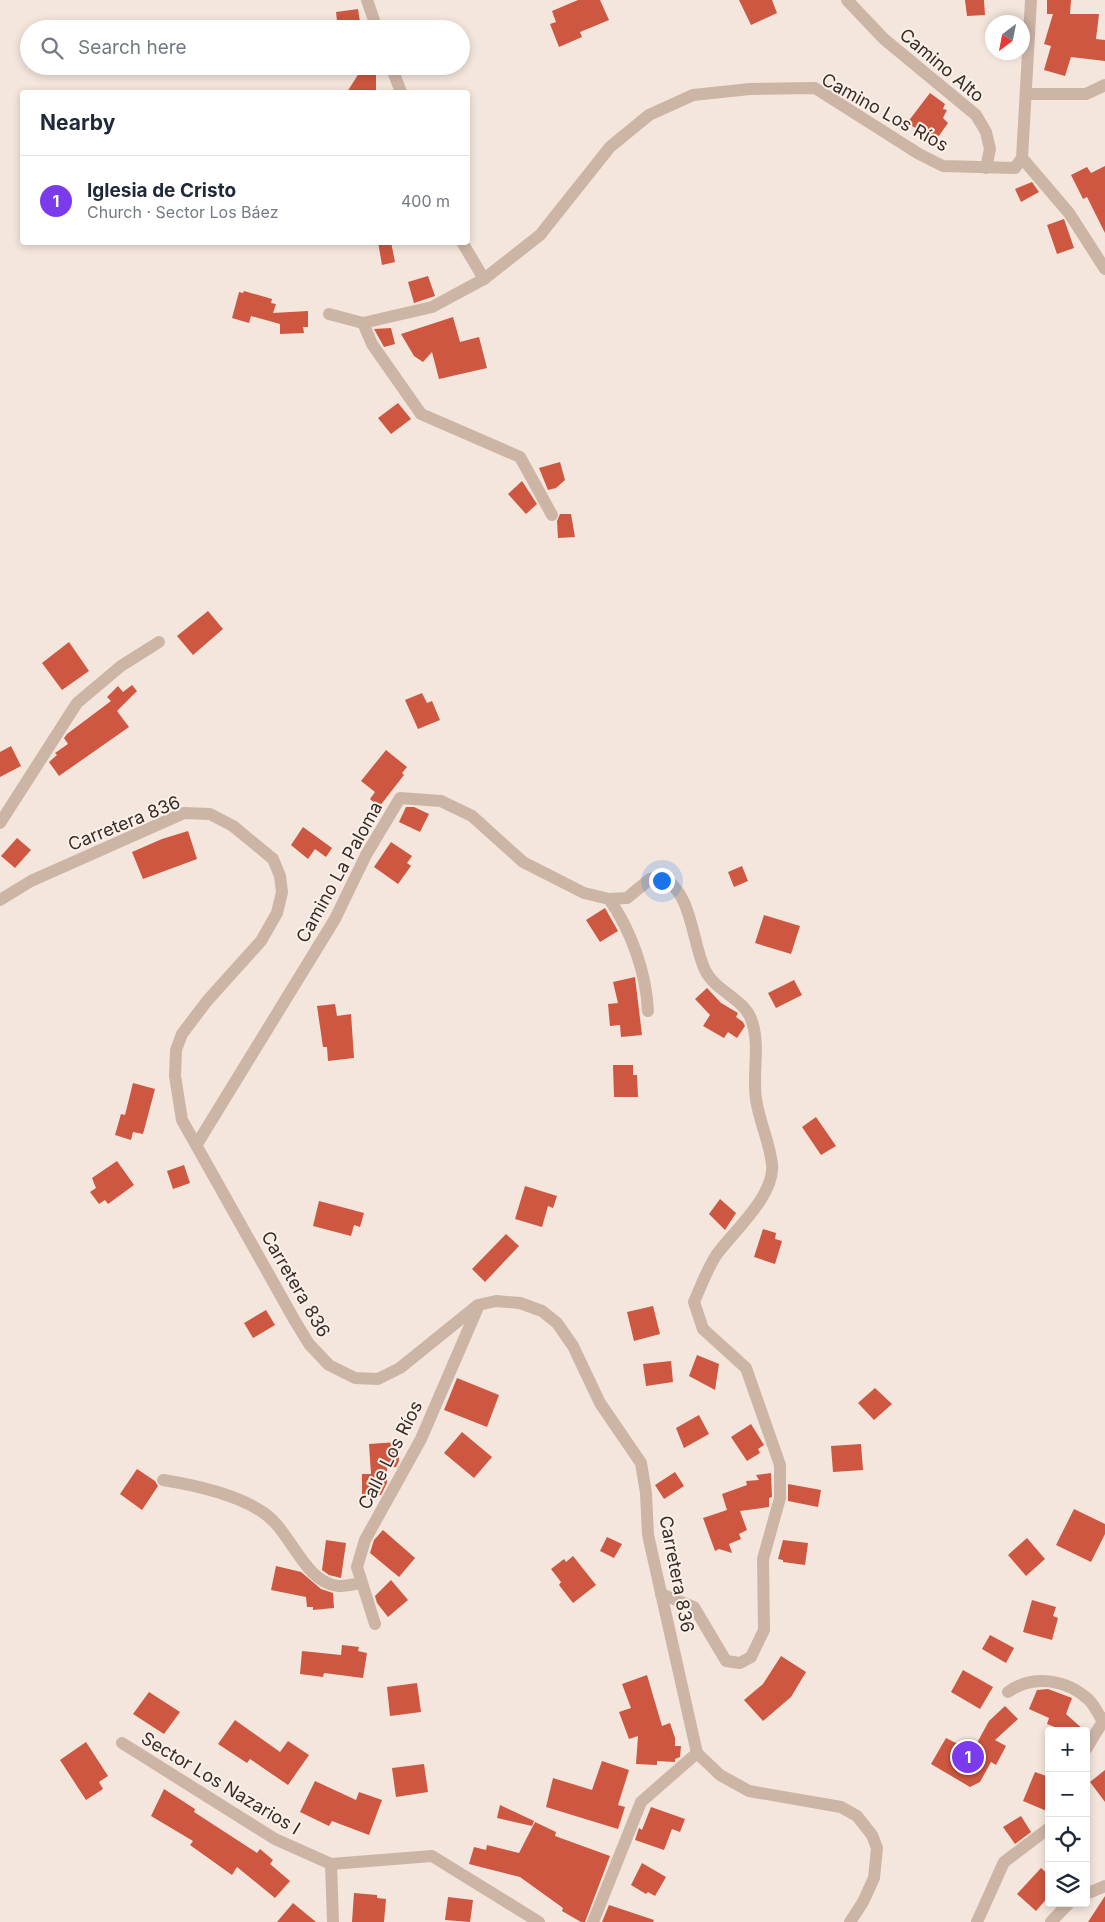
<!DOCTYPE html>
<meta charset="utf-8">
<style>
:root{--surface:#fff;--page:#f6f6f7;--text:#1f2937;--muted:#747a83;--line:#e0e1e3;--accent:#7c3aed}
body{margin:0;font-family:Inter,sans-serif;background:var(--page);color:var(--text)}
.controls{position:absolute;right:15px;bottom:15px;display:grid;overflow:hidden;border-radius:5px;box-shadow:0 2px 8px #0003}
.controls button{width:45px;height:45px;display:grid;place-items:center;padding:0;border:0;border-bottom:1px solid var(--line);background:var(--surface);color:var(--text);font:25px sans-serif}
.compass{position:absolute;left:985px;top:15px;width:45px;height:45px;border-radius:50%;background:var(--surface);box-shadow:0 2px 8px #0003;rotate:212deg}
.you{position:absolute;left:661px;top:880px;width:18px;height:18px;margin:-12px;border:4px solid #fff;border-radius:50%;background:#1a73e8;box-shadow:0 0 0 8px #1a73e833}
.badge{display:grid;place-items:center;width:32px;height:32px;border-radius:50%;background:var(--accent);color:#fff;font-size:16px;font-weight:700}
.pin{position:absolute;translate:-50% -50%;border:2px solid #fff;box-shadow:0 1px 5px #0006}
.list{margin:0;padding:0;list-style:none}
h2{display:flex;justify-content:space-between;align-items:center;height:65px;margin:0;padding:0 20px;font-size:21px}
h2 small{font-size:16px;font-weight:400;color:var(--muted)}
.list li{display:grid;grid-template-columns:32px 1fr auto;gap:15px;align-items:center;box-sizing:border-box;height:90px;padding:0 20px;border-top:1px solid var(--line)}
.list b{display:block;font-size:19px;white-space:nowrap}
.list p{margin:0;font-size:16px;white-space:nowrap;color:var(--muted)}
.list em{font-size:16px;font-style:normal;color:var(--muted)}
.icon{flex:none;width:28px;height:28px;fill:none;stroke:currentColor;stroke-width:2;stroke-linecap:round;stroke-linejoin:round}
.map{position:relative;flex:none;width:1105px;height:1922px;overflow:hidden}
.search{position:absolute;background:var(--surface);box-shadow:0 2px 8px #0003;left:20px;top:20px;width:450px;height:55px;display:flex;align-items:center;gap:12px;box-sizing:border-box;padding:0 18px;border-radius:28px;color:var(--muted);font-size:19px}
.panel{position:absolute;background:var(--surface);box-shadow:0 2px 8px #0003;left:20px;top:90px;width:450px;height:155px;border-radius:5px}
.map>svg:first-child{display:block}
</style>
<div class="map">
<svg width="1105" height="1922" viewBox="0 0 1105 1922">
<rect width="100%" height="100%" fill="#f4e6dc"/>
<g fill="#cd5740">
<polygon points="578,0 600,0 609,20 580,32 582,37 559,47 550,24 556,22 552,11"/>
<polygon points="739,0 772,0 777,13 751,25"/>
<polygon points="965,0 984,0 985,15 967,16"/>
<polygon points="1047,0 1071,0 1070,14 1099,14 1096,39 1105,40 1105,61 1071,57 1065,76 1044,70 1051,46 1044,44 1053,14 1047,14"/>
<polygon points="358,9 361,29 338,29 336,12"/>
<polygon points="361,70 376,71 376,92 347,92"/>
<polygon points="930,93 945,104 943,109 947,110 943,118 948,123 936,140 920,127 917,129 907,123"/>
<polygon points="1105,166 1105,233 1087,197 1083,199 1071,175 1087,167 1091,173"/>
<polygon points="1032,182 1039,192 1021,202 1015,189"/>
<polygon points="1064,219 1074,248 1057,254 1047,225"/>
<polygon points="378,242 391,242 395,262 382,265"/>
<polygon points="428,276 435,296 414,303 408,282"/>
<polygon points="244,291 272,299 271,303 276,304 273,313 308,311 308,327 303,327 304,333 280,334 280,324 251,316 249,323 232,318 239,292 243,293"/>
<polygon points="453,317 460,342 479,337 487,368 439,379 432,352 423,362 414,356 401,334"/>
<polygon points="391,328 395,344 384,347 374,329"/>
<polygon points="398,403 411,419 391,434 378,418"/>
<polygon points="560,462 565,480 556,488 548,490 539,468"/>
<polygon points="522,481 537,504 526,514 508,494"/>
<polygon points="560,514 571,514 575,537 558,538 557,521"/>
<polygon points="208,611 223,629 193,655 177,636"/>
<polygon points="69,642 89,671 62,690 42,663"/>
<polygon points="132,685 137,691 117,711 129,727 59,776 49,762 57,755 55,753 68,744 64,738 67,734 111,701 107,697 118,686 123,692"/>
<polygon points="422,693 427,703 432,701 440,720 418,729 405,700"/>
<polygon points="11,746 21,766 0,777 0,752"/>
<polygon points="386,750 407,767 402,773 404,775 379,807 370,799 375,792 361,781"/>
<polygon points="406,807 414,807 429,814 420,832 399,822"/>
<polygon points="303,827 332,848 326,857 315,849 308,859 291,845"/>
<polygon points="188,831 197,859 143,879 132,852 162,839"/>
<polygon points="17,838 31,850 15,868 1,856"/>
<polygon points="391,842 412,856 407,863 411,866 398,884 374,867"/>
<polygon points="742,866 748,881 734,887 728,872"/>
<polygon points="605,908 618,931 600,942 586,920"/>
<polygon points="764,915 800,926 791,954 755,943"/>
<polygon points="635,977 642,1035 621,1037 620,1025 610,1026 608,1004 618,1003 613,982"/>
<polygon points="794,980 802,995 776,1008 768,993"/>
<polygon points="707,988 721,1003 738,1013 736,1017 743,1022 745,1026 737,1038 728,1032 724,1038 703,1026 710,1015 695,999"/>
<polygon points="335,1004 337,1016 351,1014 354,1058 328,1061 327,1047 323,1047 317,1006"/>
<polygon points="613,1065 633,1065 633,1075 637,1075 638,1097 614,1097"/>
<polygon points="133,1083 155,1089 143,1134 133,1132 131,1140 115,1135 121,1114 125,1115"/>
<polygon points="816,1117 836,1146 821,1155 802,1127"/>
<polygon points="117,1161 134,1185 108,1204 105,1200 99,1204 90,1192 96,1188 92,1178"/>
<polygon points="184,1165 190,1183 173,1189 167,1171"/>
<polygon points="525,1186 557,1196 553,1208 548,1206 542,1227 515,1219"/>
<polygon points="720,1199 736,1213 725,1230 709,1214"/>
<polygon points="319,1201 364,1213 360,1227 354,1225 351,1236 313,1226"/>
<polygon points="763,1229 776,1233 775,1239 782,1241 775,1264 754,1257"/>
<polygon points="506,1234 519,1246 485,1282 472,1269"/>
<polygon points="653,1306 660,1334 634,1341 627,1312"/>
<polygon points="266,1310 275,1325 253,1338 244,1323"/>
<polygon points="697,1355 719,1364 715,1390 689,1376"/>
<polygon points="671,1361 673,1382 646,1386 643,1364"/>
<polygon points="457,1378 499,1395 487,1427 444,1410"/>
<polygon points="875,1388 892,1404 874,1420 858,1403"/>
<polygon points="699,1415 709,1434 684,1448 676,1428"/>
<polygon points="751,1424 764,1445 758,1449 760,1453 747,1461 731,1437"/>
<polygon points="462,1432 492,1457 474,1478 444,1453"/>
<polygon points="398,1442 399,1461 396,1467 387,1468 387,1483 381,1495 362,1495 362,1474 371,1474 369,1444"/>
<polygon points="861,1444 863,1470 833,1472 831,1446"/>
<polygon points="137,1469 155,1481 158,1486 142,1510 120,1494"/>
<polygon points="675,1472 684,1486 664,1499 655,1485"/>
<polygon points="771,1473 772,1497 769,1498 769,1507 740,1511 747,1530 739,1534 741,1539 729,1544 732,1553 719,1549 715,1551 703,1518 727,1510 722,1494 747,1485 746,1481 759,1480 756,1475"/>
<polygon points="788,1484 821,1490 818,1507 788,1501"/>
<polygon points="1074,1509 1105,1524 1105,1534 1091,1562 1056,1545"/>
<polygon points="383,1530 415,1558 399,1577 370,1553 374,1540"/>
<polygon points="607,1537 622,1544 614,1558 600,1551"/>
<polygon points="1027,1538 1045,1559 1026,1576 1008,1555"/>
<polygon points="326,1540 346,1543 341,1578 329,1575 322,1570"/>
<polygon points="783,1540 808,1543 805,1565 783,1562 783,1560 778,1559"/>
<polygon points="573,1556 596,1585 573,1603 559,1585 561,1582 551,1569 564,1559 566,1562"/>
<polygon points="276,1566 301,1572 321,1589 333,1593 334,1608 313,1610 313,1607 307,1607 306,1597 271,1590"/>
<polygon points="391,1580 408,1600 388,1617 377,1603 375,1596"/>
<polygon points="1032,1600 1056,1607 1053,1616 1058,1618 1052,1640 1023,1632"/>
<polygon points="990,1635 1014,1648 1006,1663 982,1649"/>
<polygon points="342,1645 359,1647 358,1651 367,1653 363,1678 324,1673 323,1677 300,1674 302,1651 341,1655"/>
<polygon points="781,1656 806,1672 791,1697 763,1721 744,1700 763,1684"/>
<polygon points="963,1670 993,1687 980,1709 951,1692"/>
<polygon points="647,1675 662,1726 670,1723 675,1738 675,1746 681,1746 680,1757 675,1759 675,1762 657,1761 657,1765 636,1764 638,1736 629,1739 619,1712 631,1708 622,1684"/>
<polygon points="417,1683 421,1712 390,1716 387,1687"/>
<polygon points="1048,1689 1072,1698 1066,1714 1085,1731 1065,1731 1047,1724 1049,1718 1029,1709 1037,1690"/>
<polygon points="149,1692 180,1712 164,1734 133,1714"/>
<polygon points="1005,1706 1018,1719 995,1740 1006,1746 996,1765 991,1762 980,1782 970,1787 931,1764 946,1738 960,1745 956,1752 962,1747 972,1752 989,1721"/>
<polygon points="235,1720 280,1752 288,1741 309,1755 288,1785 250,1759 247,1763 218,1744"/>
<polygon points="86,1742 108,1776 99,1782 103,1789 86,1800 60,1760"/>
<polygon points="602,1761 629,1770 618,1805 625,1807 618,1829 546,1807 553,1778 592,1790"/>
<polygon points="424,1764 428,1792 396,1797 392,1768"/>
<polygon points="1105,1770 1105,1802 1090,1782"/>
<polygon points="1035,1772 1049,1777 1049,1812 1023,1801"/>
<polygon points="315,1781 356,1800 359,1792 382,1800 369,1835 332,1821 329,1826 300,1812"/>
<polygon points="164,1789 195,1809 194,1812 257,1853 260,1849 273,1860 270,1864 290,1881 275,1898 237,1867 232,1875 190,1845 193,1841 151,1816"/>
<polygon points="500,1805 534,1821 532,1826 497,1818"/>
<polygon points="651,1807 685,1819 680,1832 672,1829 664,1850 635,1840 639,1828 642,1830"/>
<polygon points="1021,1816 1031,1832 1015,1844 1003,1827"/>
<polygon points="535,1822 556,1832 555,1836 610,1856 585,1922 581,1922 562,1911 563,1908 520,1877 469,1864 474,1847 486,1850 487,1845 519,1853"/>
<polygon points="642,1863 666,1877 655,1896 648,1892 646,1894 631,1885"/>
<polygon points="1041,1868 1049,1875 1049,1896 1036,1911 1017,1894"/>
<polygon points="354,1893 377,1895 377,1898 386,1899 384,1922 352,1922"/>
<polygon points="1105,1896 1105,1922 1088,1922"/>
<polygon points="448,1897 473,1900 470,1922 445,1920"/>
<polygon points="293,1903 316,1922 277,1922"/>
<polygon points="609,1905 654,1920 653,1922 602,1922"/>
</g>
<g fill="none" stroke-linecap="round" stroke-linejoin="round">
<g stroke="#cdb5a6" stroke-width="12">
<polyline points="367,0 377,29"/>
<polyline points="847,0 884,39 976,115 986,132 990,149 986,168"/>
<polyline points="1031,0 1022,158 1069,213 1105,269"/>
<polyline points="391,66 401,92"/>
<polyline points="1027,94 1086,94 1105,85"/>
<polyline points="462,242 484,279"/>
<polyline points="329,314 363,323 432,307 484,279 540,235 610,147 649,115 693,95 750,89 815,88 919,154 943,166 1015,168 1022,158"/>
<polyline points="363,323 372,344 421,414 520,457 552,515"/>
<polyline points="0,823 77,703 121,666 159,642"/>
<path d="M609,899C631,930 646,972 648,1011"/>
<polyline points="0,900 31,881 184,813 210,814 233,826 273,859 280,876 282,892 277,913 261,941 207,1001 182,1034 176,1050 175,1076 182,1120 295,1321 309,1344 329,1365 355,1378 378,1379 400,1368 478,1305 496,1301 520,1303 542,1311 557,1323 573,1346 600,1403 641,1463 646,1493 648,1535 697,1753 720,1775 749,1791 841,1807 857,1816 872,1835 877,1848 874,1878 863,1902 850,1922"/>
<path d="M197,1144L335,919L366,855L400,798L441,801L472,816L523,862L584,893L609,899L627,898L650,879L661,876C693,893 691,940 705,970C715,991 743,998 751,1019C761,1044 752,1073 756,1099C759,1121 770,1143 772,1165C775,1195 734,1231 717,1254C707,1269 701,1286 694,1302L703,1329L746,1368L780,1465V1498L763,1559L764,1630L751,1657L740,1663L726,1661L694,1607L661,1594"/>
<path d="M163,1480C194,1485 235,1494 261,1511C291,1529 303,1582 338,1586C346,1586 354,1584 361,1583"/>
<polyline points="375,1624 357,1567 365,1540 421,1439 478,1307"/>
<path d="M1008,1692C1033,1674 1066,1679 1089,1700C1095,1706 1099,1716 1104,1723"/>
<polyline points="122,1743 275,1839 331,1864 432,1856 539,1922"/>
<polyline points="1086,1749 1105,1718"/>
<polyline points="331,1864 333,1922"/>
<polyline points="1086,1894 1105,1886"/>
<polyline points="593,1922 641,1802 697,1753"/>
<polyline points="977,1922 1004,1862 1049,1828"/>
<polyline points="1051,1922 1069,1903"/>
</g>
</g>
<g text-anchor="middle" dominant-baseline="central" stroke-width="4" stroke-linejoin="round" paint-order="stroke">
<g font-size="18" fill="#382c28" stroke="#fbf1e8">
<text transform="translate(942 65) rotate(40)">Camino Alto</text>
<text transform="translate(885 112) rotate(29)">Camino Los Ríos</text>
<text transform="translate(124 823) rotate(-22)">Carretera 836</text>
<text transform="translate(339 872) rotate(-61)">Camino La Paloma</text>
<text transform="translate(296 1284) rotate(60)">Carretera 836</text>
<text transform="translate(390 1455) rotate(-63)">Calle Los Ríos</text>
<text transform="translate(677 1574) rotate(79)">Carretera 836</text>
<text transform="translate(221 1783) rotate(31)">Sector Los Nazarios I</text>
</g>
</g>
</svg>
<div class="controls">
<button>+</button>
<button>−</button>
<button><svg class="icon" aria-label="locate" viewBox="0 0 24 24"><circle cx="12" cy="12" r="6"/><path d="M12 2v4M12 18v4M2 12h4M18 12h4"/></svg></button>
<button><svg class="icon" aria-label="layers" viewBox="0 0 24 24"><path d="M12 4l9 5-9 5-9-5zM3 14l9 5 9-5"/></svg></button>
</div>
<svg class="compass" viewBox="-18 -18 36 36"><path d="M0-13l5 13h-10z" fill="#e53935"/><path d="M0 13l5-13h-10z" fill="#747a83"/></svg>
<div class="you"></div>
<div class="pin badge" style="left:968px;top:1757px">1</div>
<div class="search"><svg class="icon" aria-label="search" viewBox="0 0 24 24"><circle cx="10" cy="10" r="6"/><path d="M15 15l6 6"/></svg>Search here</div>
<section class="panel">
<h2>Nearby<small></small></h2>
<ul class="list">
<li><span class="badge">1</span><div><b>Iglesia de Cristo</b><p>Church · Sector Los Báez</p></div><em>400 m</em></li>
</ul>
</section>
</div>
